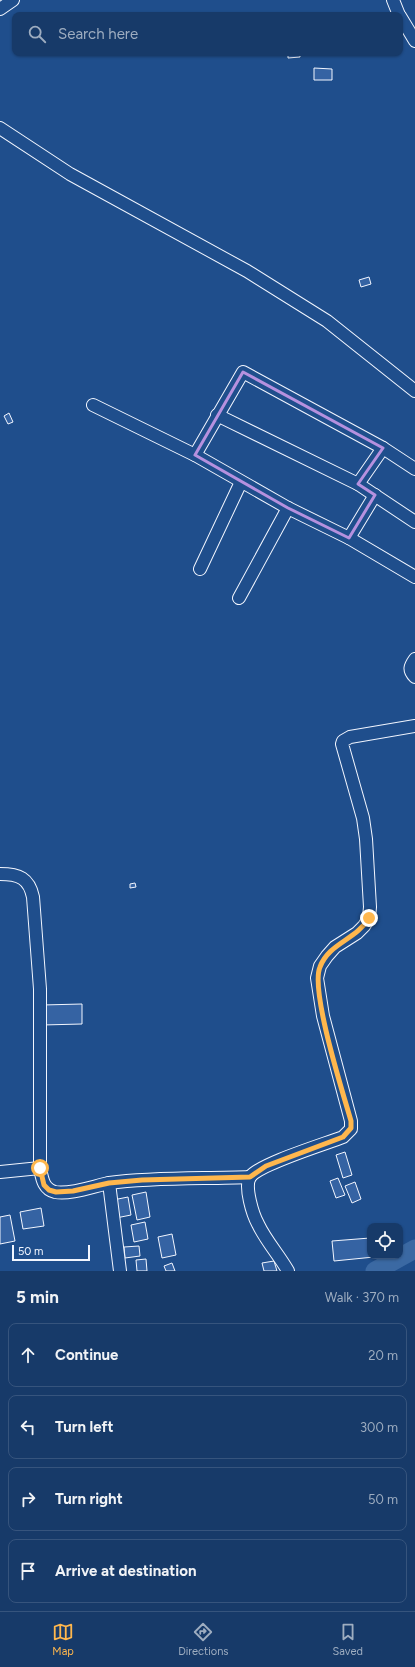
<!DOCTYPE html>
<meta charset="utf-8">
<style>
:root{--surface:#173a69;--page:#20416f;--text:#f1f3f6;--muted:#9eadc0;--line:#36547d;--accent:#ffb74d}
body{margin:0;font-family:Figtree,sans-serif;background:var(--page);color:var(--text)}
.controls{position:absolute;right:12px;bottom:12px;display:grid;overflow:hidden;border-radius:8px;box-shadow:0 1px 3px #0004}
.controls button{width:36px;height:36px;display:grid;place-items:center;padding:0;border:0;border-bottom:1px solid var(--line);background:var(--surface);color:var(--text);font:20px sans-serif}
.scale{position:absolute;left:12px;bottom:10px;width:78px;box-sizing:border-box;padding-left:4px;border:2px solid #f2f6ff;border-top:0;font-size:11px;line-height:14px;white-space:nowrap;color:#f2f6ff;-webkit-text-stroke:3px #1f4e8c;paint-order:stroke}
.stop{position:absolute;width:12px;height:12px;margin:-9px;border:3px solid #ffb74d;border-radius:50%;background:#fff}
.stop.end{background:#ffb74d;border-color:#fff;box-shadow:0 1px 4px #0008}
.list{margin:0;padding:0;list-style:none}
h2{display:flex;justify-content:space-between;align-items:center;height:52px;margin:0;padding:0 16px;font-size:17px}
h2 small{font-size:13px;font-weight:400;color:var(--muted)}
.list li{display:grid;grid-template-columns:26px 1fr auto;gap:12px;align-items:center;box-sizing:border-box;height:64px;margin:0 8px 8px;padding:0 8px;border:1px solid var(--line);border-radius:8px}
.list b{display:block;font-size:15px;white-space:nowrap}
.list em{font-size:13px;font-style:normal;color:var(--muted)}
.icon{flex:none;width:22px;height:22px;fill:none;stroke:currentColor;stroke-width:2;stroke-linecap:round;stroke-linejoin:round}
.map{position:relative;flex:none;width:415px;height:1271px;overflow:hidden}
.search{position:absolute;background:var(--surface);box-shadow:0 1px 3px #0004;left:12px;right:12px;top:12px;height:44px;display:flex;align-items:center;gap:10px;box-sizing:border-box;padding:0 14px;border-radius:8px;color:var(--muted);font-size:15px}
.sheet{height:340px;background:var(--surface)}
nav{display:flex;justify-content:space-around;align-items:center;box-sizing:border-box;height:56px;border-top:1px solid var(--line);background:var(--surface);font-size:11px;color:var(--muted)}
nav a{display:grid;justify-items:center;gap:2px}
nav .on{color:var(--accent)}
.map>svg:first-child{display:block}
</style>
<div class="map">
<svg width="415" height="1271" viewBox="0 0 415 1271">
<rect width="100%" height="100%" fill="#1f4e8c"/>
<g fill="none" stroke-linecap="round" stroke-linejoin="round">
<polyline stroke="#3b69a3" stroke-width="19" points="375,1271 415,1249"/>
</g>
<g fill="#3563a3" stroke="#f2f6ff">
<polygon points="288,53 300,53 300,57 288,58"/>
<polygon points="314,68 332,69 332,80 314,80"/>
<polygon points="369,277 371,284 361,287 359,280"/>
<polygon points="9,413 13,422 8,424 4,416"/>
<polygon points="135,883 136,887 130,888 130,884"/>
<polygon points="82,1004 82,1024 42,1025 42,1005"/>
<polygon points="345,1152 352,1175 343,1178 336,1155"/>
<polygon points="338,1178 345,1195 336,1198 330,1181"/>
<polygon points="355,1182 361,1199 352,1203 345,1186"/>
<polygon points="146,1192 150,1217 137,1220 132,1195"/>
<polygon points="128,1197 131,1215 116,1218 113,1200"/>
<polygon points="41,1208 44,1226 23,1229 20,1212"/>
<polygon points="10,1215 15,1241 0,1244 0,1217"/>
<polygon points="145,1222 148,1239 134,1242 131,1225"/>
<polygon points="172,1234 176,1255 162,1258 158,1237"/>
<polygon points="370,1238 370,1256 374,1256 374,1257 334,1261 332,1241"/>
<polygon points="139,1246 140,1256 125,1258 124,1247"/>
<polygon points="146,1259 147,1271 137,1271 136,1260"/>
<polygon points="274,1261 277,1271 264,1271 262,1263"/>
<polygon points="172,1263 175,1271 166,1271 164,1266"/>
</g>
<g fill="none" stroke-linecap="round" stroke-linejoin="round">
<defs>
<g id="minor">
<polyline points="393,0 399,15"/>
<polyline points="0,9 13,0"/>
<polyline points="400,16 415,41"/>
<polyline points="0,128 70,174 247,271 327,321 415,391"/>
<polyline points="93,405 195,455 288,508 349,538 415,577"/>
<polyline points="217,415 358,484 415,522"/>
<polyline points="195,455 243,372 383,448 415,469"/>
<polyline points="358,484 383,448"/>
<polyline points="349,538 375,495"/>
<polyline points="200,569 241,482"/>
<polyline points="239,598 288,508"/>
<path d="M415,659C410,666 408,670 415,677"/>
<path d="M0,874C19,874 29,878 33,897L40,989V1168C42,1178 43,1189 55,1192C70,1195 94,1186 109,1183C156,1177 204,1179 250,1177"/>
<polyline points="0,1172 40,1168"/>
<polyline points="109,1183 120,1271"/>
<path d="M288,1271C279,1255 266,1241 258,1224C253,1215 244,1187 250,1177C259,1164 325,1144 343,1137L351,1129V1121L323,1016L317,978L320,966L327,956L335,947L357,933L364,926L369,918L370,907L366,839L363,818L342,744L343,741L350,737L415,726"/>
</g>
</defs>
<use href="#minor" stroke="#f2f6ff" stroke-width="14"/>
<use href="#minor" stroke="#1f4e8c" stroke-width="12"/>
</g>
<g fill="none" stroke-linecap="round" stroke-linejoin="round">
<path stroke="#ffb74d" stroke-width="5" d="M40,1168L44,1185L49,1190L56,1192L73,1191L109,1183L142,1180L250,1177L266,1166L343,1137L351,1128V1121C343,1093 310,990 320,967C329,943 356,940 369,918"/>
</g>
<path fill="none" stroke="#b691df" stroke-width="3" stroke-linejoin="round" d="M243,372L383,448L358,484L375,495L349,538L288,508L195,455Z"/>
</svg>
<div class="controls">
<button><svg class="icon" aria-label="locate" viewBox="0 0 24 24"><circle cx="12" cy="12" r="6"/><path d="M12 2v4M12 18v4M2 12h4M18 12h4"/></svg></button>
</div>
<div class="scale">50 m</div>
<div class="stop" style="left:40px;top:1168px"></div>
<div class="stop end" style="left:369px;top:918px"></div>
<div class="search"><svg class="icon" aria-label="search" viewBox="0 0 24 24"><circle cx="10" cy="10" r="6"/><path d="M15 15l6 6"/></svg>Search here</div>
</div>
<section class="sheet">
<h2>5 min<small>Walk · 370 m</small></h2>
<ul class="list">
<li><svg class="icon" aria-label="ahead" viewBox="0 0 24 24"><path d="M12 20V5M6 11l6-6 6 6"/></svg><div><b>Continue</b></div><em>20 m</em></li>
<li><svg class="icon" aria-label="left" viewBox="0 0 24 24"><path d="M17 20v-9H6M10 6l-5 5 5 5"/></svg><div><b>Turn left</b></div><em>300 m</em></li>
<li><svg class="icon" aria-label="right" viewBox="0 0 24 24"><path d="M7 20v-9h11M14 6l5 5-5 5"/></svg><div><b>Turn right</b></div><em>50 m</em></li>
<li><svg class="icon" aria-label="arrive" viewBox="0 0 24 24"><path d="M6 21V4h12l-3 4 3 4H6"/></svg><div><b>Arrive at destination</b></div></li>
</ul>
</section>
<nav>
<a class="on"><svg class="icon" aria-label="map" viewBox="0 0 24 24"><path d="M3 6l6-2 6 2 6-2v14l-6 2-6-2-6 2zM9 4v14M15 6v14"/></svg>Map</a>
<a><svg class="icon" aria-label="directions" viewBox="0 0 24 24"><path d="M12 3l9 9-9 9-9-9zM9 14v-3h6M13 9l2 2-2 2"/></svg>Directions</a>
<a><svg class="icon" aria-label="saved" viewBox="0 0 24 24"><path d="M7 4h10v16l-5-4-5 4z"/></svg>Saved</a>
</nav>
